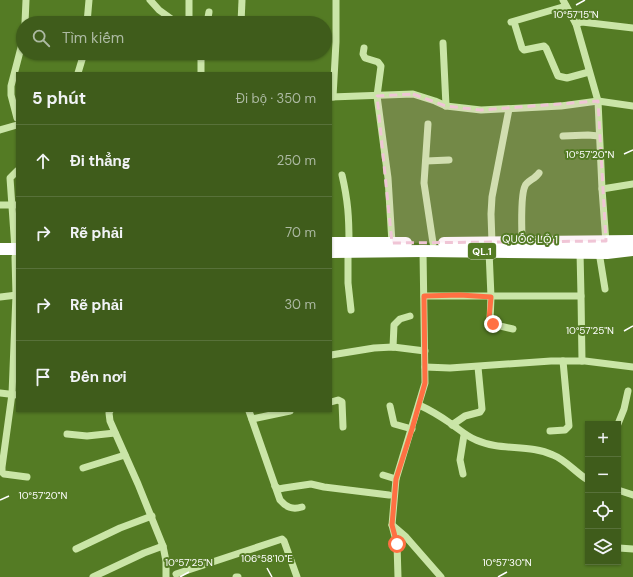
<!DOCTYPE html>
<html lang="vi">
<meta charset="utf-8">
<style>
:root{--surface:#3f5c1b;--page:#4a6528;--text:#f1f3f6;--muted:#adbaa3;--line:#58713a}
body{margin:0;font-family:"DM Sans",sans-serif;background:var(--page);color:var(--text)}
.controls{position:absolute;right:12px;bottom:12px;display:grid;overflow:hidden;border-radius:0px;box-shadow:0 1px 3px #0004}
.controls button{width:36px;height:36px;display:grid;place-items:center;padding:0;border:0;border-bottom:1px solid var(--line);background:var(--surface);color:var(--text);font:20px sans-serif}
.stop{position:absolute;width:12px;height:12px;margin:-9px;border:3px solid #ff7043;border-radius:50%;background:#fff}
.stop.end{background:#ff7043;border-color:#fff;box-shadow:0 1px 4px #0008}
.list{margin:0;padding:0;list-style:none}
h2{display:flex;justify-content:space-between;align-items:center;height:52px;margin:0;padding:0 16px;font-size:17px}
h2 small{font-size:13px;font-weight:400;color:var(--muted)}
.list li{display:grid;grid-template-columns:26px 1fr auto;gap:12px;align-items:center;box-sizing:border-box;height:72px;padding:0 16px;border-top:1px solid var(--line)}
.list b{display:block;font-size:15px;white-space:nowrap}
.list em{font-size:13px;font-style:normal;color:var(--muted)}
.icon{flex:none;width:22px;height:22px;fill:none;stroke:currentColor;stroke-width:2;stroke-linecap:round;stroke-linejoin:round}
.map{position:relative;flex:none;width:633px;height:577px;overflow:hidden}
.search{position:absolute;background:var(--surface);box-shadow:0 1px 3px #0004;left:16px;top:16px;width:316px;height:44px;display:flex;align-items:center;gap:10px;box-sizing:border-box;padding:0 14px;border-radius:22px;color:var(--muted);font-size:15px}
.panel{position:absolute;background:var(--surface);box-shadow:0 1px 3px #0004;left:16px;top:72px;width:316px;height:340px;border-radius:0px}
.map>svg:first-child{display:block}
</style>
<div class="map">
<svg width="633" height="577" viewBox="0 0 633 577">
<rect width="100%" height="100%" fill="#547b24"/>
<g fill="none" stroke-linecap="round" stroke-linejoin="round">
<g stroke="#cae5a7" stroke-width="7">
<polyline points="150,0 159,10 177,23"/>
<polyline points="563,0 576,24 598,101 602,189 606,243"/>
<polyline points="511,22 566,6"/>
<polyline points="25,23 26,0"/>
<polyline points="87,23 89,0"/>
<polyline points="189,23 189,0"/>
<polyline points="207,23 209,12"/>
<polyline points="241,23 242,0"/>
<polyline points="576,24 582,22 633,28"/>
<polyline points="515,25 522,48 524,50 544,46 546,48 558,76 567,78 589,72"/>
<polyline points="443,43 446,106"/>
<polyline points="364,48 363,54 365,58 378,62 381,66 377,96 388,178 392,243"/>
<polyline points="78,73 84,53"/>
<polyline points="201,73 201,53"/>
<polyline points="331,97 413,94 435,101 446,106 481,110 561,106 598,101 633,106"/>
<polyline points="333,97 336,42 336,0"/>
<polyline points="17,118 11,95 11,86 23,40"/>
<polyline points="428,124 424,183 433,243"/>
<polyline points="0,130 17,125"/>
<polyline points="563,136 588,135 599,136"/>
<polyline points="426,161 449,160"/>
<path d="M342,175C348,201 349,217 349,243"/>
<polyline points="602,189 633,184"/>
<polyline points="0,205 17,205"/>
<path d="M522,242C522,229 520,196 525,186C527,181 535,179 539,173"/>
<polyline points="492,243 491,214 492,197 509,109"/>
<polyline points="15,249 10,178 17,171"/>
<polyline points="489,251 491,297 490,321 492,324 513,329"/>
<polyline points="348,252 348,283 351,310"/>
<polyline points="599,252 605,289"/>
<polyline points="15,257 16,295 12,394 2,467 2,472 4,474 27,477"/>
<polyline points="424,296 581,296 580,252"/>
<polyline points="581,296 582,361"/>
<polyline points="0,297 17,295"/>
<polyline points="393,347 394,325 400,319 410,316"/>
<polyline points="331,355 374,348 393,347 425,351"/>
<polyline points="425,367 450,368 551,361 585,361 633,367"/>
<polyline points="0,393 17,395"/>
<polyline points="331,402 338,400 342,402 343,427"/>
<path d="M419,405C430,410 440,416 450,423C459,429 466,436 476,440C500,451 529,444 553,455C566,460 576,473 588,480"/>
<polyline points="390,406 394,424 412,429"/>
<polyline points="110,411 109,413 110,421 138,484 163,546 166,561 166,577"/>
<path d="M249,411L280,500C286,507 292,510 302,507"/>
<polyline points="252,419 290,411"/>
<polyline points="618,424 624,409 628,391"/>
<polyline points="452,425 465,416 480,412 482,409 478,367"/>
<polyline points="550,431 565,430 569,426 563,361"/>
<polyline points="67,434 87,436 115,433"/>
<polyline points="83,468 125,455"/>
<polyline points="463,474 460,460 464,435"/>
<polyline points="383,475 396,479"/>
<polyline points="275,486 279,489 284,488 311,484 324,487 389,495"/>
<polyline points="618,490 633,495"/>
<polyline points="392,525 406,537 441,577"/>
<polyline points="619,548 633,549"/>
<polyline points="76,549 120,528 152,516"/>
<polyline points="176,574 282,539 284,541 297,577"/>
<polyline points="93,577 144,553 163,546"/>
<polyline points="236,577 238,577"/>
<polyline points="398,577 397,544 392,525 396,479 425,383 423,251"/>
</g>
<g stroke="#fff" stroke-width="12">
<polyline points="331,243 406,243"/>
<polyline points="444,243 633,241"/>
<polyline points="0,249 17,249"/>
<polyline points="331,252 423,251 607,253 633,250"/>
</g>
</g>
<g fill="none" stroke-linecap="round" stroke-linejoin="round">
<polyline stroke="#ff7043" stroke-width="5" points="397,544 392,525 396,479 412,429 425,383 424,296 460,295 491,297 489,319 490,323 493,324"/>
</g>
<path fill="#f0c5d6" fill-opacity="0.2" stroke="#f0c5d6" stroke-width="3" stroke-dasharray="8 5" stroke-linejoin="round" d="M413,94L446,106L481,110L598,101L606,241L392,243L377,96Z"/>
<path fill="none" stroke="#fff" stroke-width="1.5" d="M576,5L585,0M624,154L633,150M624,331L633,326M0,500L9,496M267,568L272,577M180,577L189,572M498,577L507,572"/>
<g text-anchor="middle" dominant-baseline="central" stroke-width="4" stroke-linejoin="round" paint-order="stroke">
<rect fill="#547b24" stroke="#ccd7bd" stroke-width="1" x="468" y="243" width="28" height="16" rx="3"/>
<g font-size="10" font-weight="bold" fill="#fff">
<text x="482" y="251">QL.1</text>
</g>
<g font-size="11" fill="#fff" stroke="#547b24">
<text transform="translate(530 239) rotate(1)">QUỐC LỘ 1</text>
</g>
</g>
<g font-size="10" text-anchor="middle" fill="#fff" stroke="#547b24" stroke-width="4" stroke-linejoin="round" paint-order="stroke">
<text x="576" y="18">10°57'15"N</text>
<text x="590" y="158">10°57'20"N</text>
<text x="590" y="334">10°57'25"N</text>
<text x="43" y="499">10°57'20"N</text>
<text x="267" y="562">106°58'10"E</text>
<text x="189" y="566">10°57'25"N</text>
<text x="507" y="566">10°57'30"N</text>
</g>
</svg>
<div class="controls">
<button>+</button>
<button>−</button>
<button><svg class="icon" aria-label="locate" viewBox="0 0 24 24"><circle cx="12" cy="12" r="6"/><path d="M12 2v4M12 18v4M2 12h4M18 12h4"/></svg></button>
<button><svg class="icon" aria-label="layers" viewBox="0 0 24 24"><path d="M12 4l9 5-9 5-9-5zM3 14l9 5 9-5"/></svg></button>
</div>
<div class="stop" style="left:397px;top:544px"></div>
<div class="stop end" style="left:493px;top:324px"></div>
<div class="search"><svg class="icon" aria-label="search" viewBox="0 0 24 24"><circle cx="10" cy="10" r="6"/><path d="M15 15l6 6"/></svg>Tìm kiếm</div>
<section class="panel">
<h2>5 phút<small>Đi bộ · 350 m</small></h2>
<ul class="list">
<li><svg class="icon" aria-label="ahead" viewBox="0 0 24 24"><path d="M12 20V5M6 11l6-6 6 6"/></svg><div><b>Đi thẳng</b></div><em>250 m</em></li>
<li><svg class="icon" aria-label="right" viewBox="0 0 24 24"><path d="M7 20v-9h11M14 6l5 5-5 5"/></svg><div><b>Rẽ phải</b></div><em>70 m</em></li>
<li><svg class="icon" aria-label="right" viewBox="0 0 24 24"><path d="M7 20v-9h11M14 6l5 5-5 5"/></svg><div><b>Rẽ phải</b></div><em>30 m</em></li>
<li><svg class="icon" aria-label="arrive" viewBox="0 0 24 24"><path d="M6 21V4h12l-3 4 3 4H6"/></svg><div><b>Đến nơi</b></div></li>
</ul>
</section>
</div>
